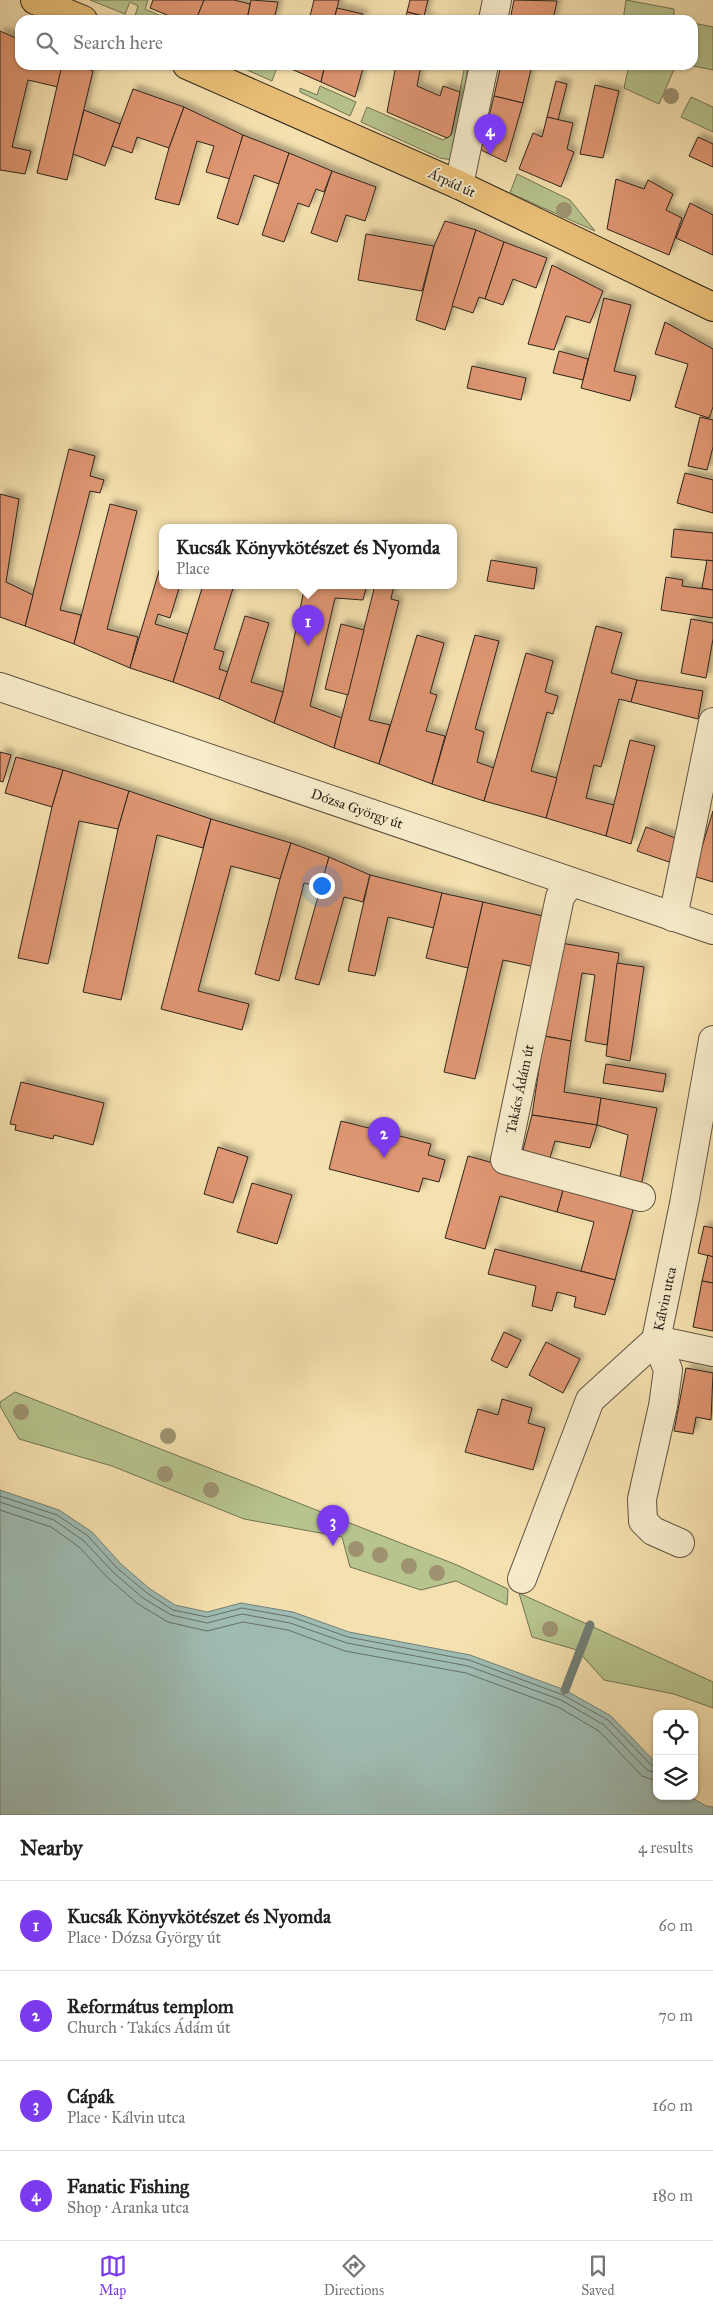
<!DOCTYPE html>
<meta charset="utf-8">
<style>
:root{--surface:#fff;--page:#f6f6f6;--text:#222;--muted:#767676;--line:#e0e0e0;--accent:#7c3aed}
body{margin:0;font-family:"IM FELL Great Primer",serif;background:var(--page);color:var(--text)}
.controls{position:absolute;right:15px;bottom:15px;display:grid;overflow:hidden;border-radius:10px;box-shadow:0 1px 4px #0004}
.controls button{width:45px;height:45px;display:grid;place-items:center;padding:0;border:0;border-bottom:1px solid var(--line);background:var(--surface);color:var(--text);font:25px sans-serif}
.you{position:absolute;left:321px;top:885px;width:18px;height:18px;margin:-12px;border:4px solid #fff;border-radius:50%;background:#1a73e8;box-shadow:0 0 0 8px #1a73e833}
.badge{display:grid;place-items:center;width:32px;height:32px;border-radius:50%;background:var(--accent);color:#fff;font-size:16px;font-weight:700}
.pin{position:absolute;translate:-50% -41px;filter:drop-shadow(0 1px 2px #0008)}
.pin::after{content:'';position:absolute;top:26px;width:18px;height:15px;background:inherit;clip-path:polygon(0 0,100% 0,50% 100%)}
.popup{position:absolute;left:159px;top:524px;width:298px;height:65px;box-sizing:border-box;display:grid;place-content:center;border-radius:10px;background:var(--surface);filter:drop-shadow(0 1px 4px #0005);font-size:16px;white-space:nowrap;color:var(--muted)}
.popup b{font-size:19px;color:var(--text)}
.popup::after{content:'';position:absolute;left:50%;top:100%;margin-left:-10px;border:10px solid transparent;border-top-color:var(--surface)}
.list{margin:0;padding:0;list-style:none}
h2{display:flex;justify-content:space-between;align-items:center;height:65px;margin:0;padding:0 20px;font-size:21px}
h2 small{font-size:16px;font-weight:400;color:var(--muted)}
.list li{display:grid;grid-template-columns:32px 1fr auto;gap:15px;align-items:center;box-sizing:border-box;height:90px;padding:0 20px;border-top:1px solid var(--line)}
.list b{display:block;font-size:19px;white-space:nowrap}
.list p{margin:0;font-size:16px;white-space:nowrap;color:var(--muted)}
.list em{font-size:16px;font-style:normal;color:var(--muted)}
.icon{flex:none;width:28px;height:28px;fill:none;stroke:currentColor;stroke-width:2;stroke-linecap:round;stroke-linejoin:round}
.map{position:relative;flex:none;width:713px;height:1815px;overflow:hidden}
.search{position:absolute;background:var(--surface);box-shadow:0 1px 4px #0004;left:15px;right:15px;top:15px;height:55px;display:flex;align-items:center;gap:12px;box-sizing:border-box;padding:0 18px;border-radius:15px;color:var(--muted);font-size:19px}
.sheet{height:425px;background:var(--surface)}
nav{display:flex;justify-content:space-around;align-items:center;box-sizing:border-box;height:70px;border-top:1px solid var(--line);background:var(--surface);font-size:14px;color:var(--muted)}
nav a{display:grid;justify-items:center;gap:2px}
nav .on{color:var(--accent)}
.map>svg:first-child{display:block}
</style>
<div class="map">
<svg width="713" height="1815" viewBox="0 0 713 1815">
<defs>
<filter id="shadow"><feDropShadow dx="4.5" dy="-4.5" stdDeviation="2.5" flood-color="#0004"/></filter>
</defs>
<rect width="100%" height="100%" fill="#f5e1af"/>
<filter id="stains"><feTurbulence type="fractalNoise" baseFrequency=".004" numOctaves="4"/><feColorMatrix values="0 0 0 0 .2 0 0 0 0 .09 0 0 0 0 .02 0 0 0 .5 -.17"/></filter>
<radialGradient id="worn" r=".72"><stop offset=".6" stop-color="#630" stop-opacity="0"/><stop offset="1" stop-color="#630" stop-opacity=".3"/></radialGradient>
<g fill="#b7c48e" stroke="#727456">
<polygon points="90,0 148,0 145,9 170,20 136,20 134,19 138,6 130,2 125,14"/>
<polygon points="626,0 674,9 674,20 623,20"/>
<polygon points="693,23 713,27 713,70 689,65 693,65"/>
<polygon points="236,65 272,65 277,67 272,81"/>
<polygon points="465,65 468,66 464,93 471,95 452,160 440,158 361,122 367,107 443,140 451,135"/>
<polygon points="629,65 676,65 659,104 624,88"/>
<polygon points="320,86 356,102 350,116 300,92 300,88 317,95"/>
<polygon points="691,97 713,107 713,132 681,117"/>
<polygon points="517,174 570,200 595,231 510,193"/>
<polygon points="15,1392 457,1565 508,1589 507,1605 456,1581 421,1590 350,1567 342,1537 244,1519 112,1466 19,1439 0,1406 0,1402"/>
<polygon points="519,1593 713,1682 713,1708 674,1694 604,1680 577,1650 532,1637"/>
</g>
<polygon fill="#9fbcb3" stroke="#727f77" points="0,1490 59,1510 92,1532 121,1564 150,1589 175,1605 207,1612 241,1603 293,1612 349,1632 470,1655 565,1690 611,1716 657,1764 657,1796 689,1796 706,1806 713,1807 713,1815 0,1815"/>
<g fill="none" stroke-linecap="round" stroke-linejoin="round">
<g stroke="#667068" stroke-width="1">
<polyline points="0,1496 57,1515 88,1536 117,1568 147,1593 173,1610 207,1617 242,1608 292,1617 348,1637 469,1660 563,1695 608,1720 651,1765 657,1767"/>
<polyline points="0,1502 54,1520 84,1541 113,1572 143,1598 171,1615 207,1623 242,1614 290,1623 347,1643 468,1666 561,1700 604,1725 647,1770 657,1773"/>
<polyline points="0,1510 51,1527 79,1547 108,1578 138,1604 168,1622 207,1631 243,1622 288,1630 345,1651 466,1673 558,1707 599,1731 642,1776 657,1781"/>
</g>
<polyline stroke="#727f77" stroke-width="9" points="565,1690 590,1625"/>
</g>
<g fill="#df9672" stroke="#2e241d" filter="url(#shadow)">
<polygon points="153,0 204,0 196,20 179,20 150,8"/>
<polygon points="204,0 234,0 250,4 247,20 196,20"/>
<polygon points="251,0 278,2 274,20 247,20"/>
<polygon points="314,0 339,0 334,20 309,20"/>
<polygon points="410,0 428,0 424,16 407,12"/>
<polygon points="514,0 557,1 553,20 510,20"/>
<polygon points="337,8 363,14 362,20 334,20"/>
<polygon points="407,12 430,18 430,20 405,20"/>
<polygon points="0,31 20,40 20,65 62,65 58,87 28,80 12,147 31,151 25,174 0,170"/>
<polygon points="62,65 77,65 93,71 67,180 37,173"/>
<polygon points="290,65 325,65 321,82 289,68"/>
<polygon points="325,65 364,65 355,97 321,82"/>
<polygon points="396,65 421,65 417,86 440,96 443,86 460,92 451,135 447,138 387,112"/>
<polygon points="501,65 532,65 523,103 494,96"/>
<polygon points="556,81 567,84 558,120 547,117"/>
<polygon points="595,85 619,91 603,158 580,154"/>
<polygon points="133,89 184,107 169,148 137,137 132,153 112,146"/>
<polygon points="494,96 523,103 506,162 481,150"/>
<polygon points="184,107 243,135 230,179 206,172 214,146 197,141 179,205 155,199 169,148"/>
<polygon points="84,110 120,124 105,166 73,154"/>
<polygon points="547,117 573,123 567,149 574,152 561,187 519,169 533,133 542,137"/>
<polygon points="243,135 289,153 279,184 254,175 238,225 217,218"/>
<polygon points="698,137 713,144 713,167 689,156"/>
<polygon points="289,153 332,171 324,192 316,189 309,207 298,203 284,242 262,235"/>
<polygon points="332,171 376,187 365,221 346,215 337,242 311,233"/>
<polygon points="616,179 644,189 648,180 673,194 666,210 682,218 669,255 607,229"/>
<polygon points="690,203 713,215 713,255 676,238"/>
<polygon points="445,221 476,230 445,330 416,320 434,246"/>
<polygon points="476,230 504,242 485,299 479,297 473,313 452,306"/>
<polygon points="366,234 434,246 422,291 358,280"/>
<polygon points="504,242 547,258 536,288 513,279 503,305 485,299"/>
<polygon points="552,265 603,291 590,323 566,316 554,350 528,344"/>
<polygon points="604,298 631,305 614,371 636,376 630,401 581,388"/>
<polygon points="665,322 713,349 713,407 709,418 675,407 688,364 655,354"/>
<polygon points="559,351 588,359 583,380 553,373"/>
<polygon points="472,366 526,378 521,400 467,388"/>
<polygon points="700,417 713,420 713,447 707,470 688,466"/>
<polygon points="69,449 95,456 90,476 104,480 100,493 90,491 60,610 81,615 74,644 25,626"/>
<polygon points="685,473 713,480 713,513 677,503"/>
<polygon points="0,494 19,499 6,582 33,595 25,626 0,617"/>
<polygon points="110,504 137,511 107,629 138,637 130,668 74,644"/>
<polygon points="674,529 713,533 713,561 671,557"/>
<polygon points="491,560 537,568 534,589 487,581"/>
<polygon points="707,560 713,561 713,590 702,588"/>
<polygon points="162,561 163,585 180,585 170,618 158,614 155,624 188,634 173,682 130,668"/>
<polygon points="666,577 683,580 682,586 713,590 713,618 661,610"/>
<polygon points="203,585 234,585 214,649 224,652 219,669 228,672 219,699 173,682"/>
<polygon points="305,585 367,585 363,600 335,598 310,706 342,718 334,748 274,723 283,692"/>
<polygon points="375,585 394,585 391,599 399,601 369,720 390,725 379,764 334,748"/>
<polygon points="245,616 269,623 251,682 283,692 274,723 219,699"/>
<polygon points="691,619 713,623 713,639 706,678 681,673"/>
<polygon points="341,624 364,630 348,695 325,689"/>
<polygon points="596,626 622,633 611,673 637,680 631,702 619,699 601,767 594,765 586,798 614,805 606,836 546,818"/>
<polygon points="417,635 444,643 430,693 437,695 426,731 445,736 432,784 379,764"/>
<polygon points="475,635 499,641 475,729 484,732 477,762 494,768 484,801 432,784"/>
<polygon points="526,653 553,661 545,692 558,696 553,714 547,712 531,771 557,778 546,818 484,801"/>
<polygon points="637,680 703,691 698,719 631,702"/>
<polygon points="630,740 655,746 631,844 606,836"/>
<polygon points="0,752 11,755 3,782 0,781"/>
<polygon points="16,757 63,770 52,807 5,793"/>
<polygon points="63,770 129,791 118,829 79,821 48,964 18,958 52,807"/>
<polygon points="129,791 211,819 203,848 157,835 121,1000 83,992 118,829"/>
<polygon points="713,811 713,882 693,876"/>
<polygon points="211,819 291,843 280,879 231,866 198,991 249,1004 242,1030 161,1009"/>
<polygon points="646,827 678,839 669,862 637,851"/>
<polygon points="291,843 329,857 321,887 304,883 279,981 255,974 280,879"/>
<polygon points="329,857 370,875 363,902 344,897 319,985 295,979"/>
<polygon points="370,875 442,893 434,928 388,917 375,976 348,971"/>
<polygon points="442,893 483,902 468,968 426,958"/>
<polygon points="483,902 547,917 535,967 503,960 475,1079 444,1072"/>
<polygon points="561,943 619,953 607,1045 585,1041 595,975 582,973 571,1041 544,1036"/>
<polygon points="617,963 644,967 630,1061 606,1056"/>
<polygon points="544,1036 571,1041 564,1092 601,1098 597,1125 532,1115"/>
<polygon points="606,1064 666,1074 663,1092 603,1083"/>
<polygon points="21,1082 104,1103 93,1145 54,1135 53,1139 15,1130 16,1125 10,1124"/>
<polygon points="601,1098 657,1108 641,1186 619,1182 628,1135 597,1125"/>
<polygon points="532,1115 597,1125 590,1148 555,1141 549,1161 522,1154"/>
<polygon points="341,1121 431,1144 428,1155 445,1160 439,1182 423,1178 419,1192 329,1169"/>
<polygon points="218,1147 248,1157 233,1203 204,1194"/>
<polygon points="468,1156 565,1183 557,1212 500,1196 485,1249 445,1238"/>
<polygon points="252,1183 292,1195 277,1244 237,1232"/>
<polygon points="565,1183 635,1202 615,1280 581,1271 594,1222 557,1212"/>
<polygon points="704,1226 713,1228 713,1257 698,1253"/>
<polygon points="495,1249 615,1280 605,1315 574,1307 576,1297 557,1292 552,1311 532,1306 536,1286 488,1274"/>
<polygon points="708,1255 713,1257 713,1283 702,1281"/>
<polygon points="702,1281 713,1283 713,1331 693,1327"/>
<polygon points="504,1332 521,1340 507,1368 491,1360"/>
<polygon points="546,1342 580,1359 563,1393 529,1375"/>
<polygon points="686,1368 713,1373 711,1420 696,1417 693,1434 674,1431"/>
<polygon points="502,1399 532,1408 528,1423 545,1428 533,1470 465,1452 478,1409 498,1415"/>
</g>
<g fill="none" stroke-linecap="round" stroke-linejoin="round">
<defs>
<g id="minor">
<polyline points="493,20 497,0"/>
<polyline points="459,185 484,65"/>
<polyline points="0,687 713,930"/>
<polyline points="571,882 560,897 505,1160 641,1197"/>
<polyline points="673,917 713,722"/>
<polyline points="656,1340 668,1370 663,1406 642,1499 643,1521 653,1531 680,1543"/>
<polyline points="656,1340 713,1352"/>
<polyline points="522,1579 590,1400 656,1340 684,1204 713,1040"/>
</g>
<g id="major">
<polyline points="35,0 83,20"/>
<polyline points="187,65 459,185 713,307"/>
</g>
</defs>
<use href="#minor" stroke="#605342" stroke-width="30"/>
<use href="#major" stroke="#2e241d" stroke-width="30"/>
<use href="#minor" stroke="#f8eccb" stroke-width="28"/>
<use href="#major" stroke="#eac078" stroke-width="28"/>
</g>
<g fill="#9e9371">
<circle cx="671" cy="96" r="8"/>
<circle cx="564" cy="210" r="8"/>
<circle cx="21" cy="1412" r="8"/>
<circle cx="168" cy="1436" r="8"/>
<circle cx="165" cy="1474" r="8"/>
<circle cx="211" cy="1490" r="8"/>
<circle cx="356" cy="1549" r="8"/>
<circle cx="380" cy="1555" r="8"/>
<circle cx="409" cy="1566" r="8"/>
<circle cx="437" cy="1573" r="8"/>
<circle cx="550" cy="1629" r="8"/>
</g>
<g text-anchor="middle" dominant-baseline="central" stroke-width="4" stroke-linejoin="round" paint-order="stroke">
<g font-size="14" fill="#2e241d" stroke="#f8eccb">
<text transform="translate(452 183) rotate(25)">Árpád út</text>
<text transform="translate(357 809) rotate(19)">Dózsa György út</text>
<text transform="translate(520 1089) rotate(-78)">Takács Ádám út</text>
<text transform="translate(665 1299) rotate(-78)">Kálvin utca</text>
</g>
</g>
<rect width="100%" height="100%" filter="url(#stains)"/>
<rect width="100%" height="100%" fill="url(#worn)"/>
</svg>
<div class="controls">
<button><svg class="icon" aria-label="locate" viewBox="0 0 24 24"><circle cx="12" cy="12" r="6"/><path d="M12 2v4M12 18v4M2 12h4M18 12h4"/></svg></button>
<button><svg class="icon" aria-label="layers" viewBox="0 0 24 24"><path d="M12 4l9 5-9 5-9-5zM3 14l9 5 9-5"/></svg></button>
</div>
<div class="you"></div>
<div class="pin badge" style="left:308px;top:646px">1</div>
<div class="popup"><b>Kucsák Könyvkötészet és Nyomda</b>Place</div>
<div class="pin badge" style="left:384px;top:1158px">2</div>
<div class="pin badge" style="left:333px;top:1546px">3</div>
<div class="pin badge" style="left:490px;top:155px">4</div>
<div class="search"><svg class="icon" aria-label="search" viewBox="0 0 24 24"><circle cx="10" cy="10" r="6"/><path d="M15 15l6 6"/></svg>Search here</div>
</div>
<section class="sheet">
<h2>Nearby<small>4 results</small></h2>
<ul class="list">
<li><span class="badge">1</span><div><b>Kucsák Könyvkötészet és Nyomda</b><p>Place · Dózsa György út</p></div><em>60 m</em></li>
<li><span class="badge">2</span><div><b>Református templom</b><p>Church · Takács Ádám út</p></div><em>70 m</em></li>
<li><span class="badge">3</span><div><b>Cápák</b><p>Place · Kálvin utca</p></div><em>160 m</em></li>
<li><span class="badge">4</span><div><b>Fanatic Fishing</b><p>Shop · Aranka utca</p></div><em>180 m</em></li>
</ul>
</section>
<nav>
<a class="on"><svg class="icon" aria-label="map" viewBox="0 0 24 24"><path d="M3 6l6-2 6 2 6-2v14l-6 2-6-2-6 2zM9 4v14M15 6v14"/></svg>Map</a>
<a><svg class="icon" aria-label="directions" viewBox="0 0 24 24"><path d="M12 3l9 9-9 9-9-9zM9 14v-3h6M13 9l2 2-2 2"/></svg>Directions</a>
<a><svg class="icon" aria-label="saved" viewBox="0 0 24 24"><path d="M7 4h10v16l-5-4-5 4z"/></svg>Saved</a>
</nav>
